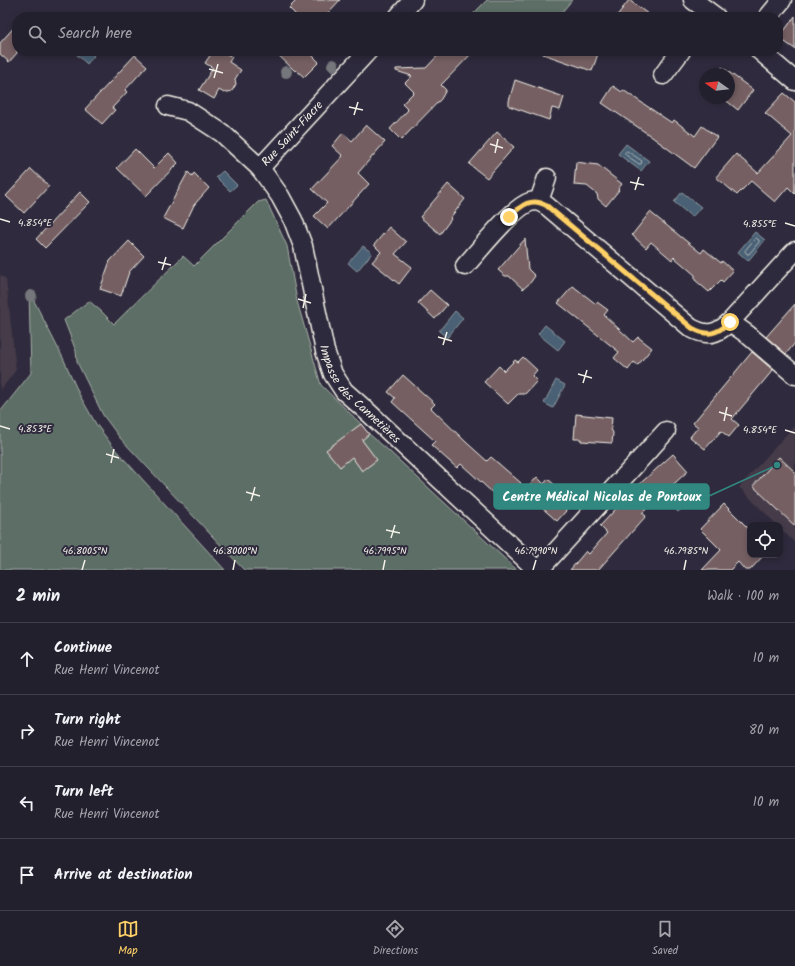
<!DOCTYPE html>
<meta charset="utf-8">
<style>
:root{--surface:#23202e;--page:#2f2d3a;--text:#f1f3f6;--muted:#a3a3aa;--line:#403e4a;--accent:#ffd166}
body{margin:0;font-family:Kalam,sans-serif;background:var(--page);color:var(--text)}
.controls{position:absolute;right:12px;bottom:12px;display:grid;overflow:hidden;border-radius:8px;box-shadow:0 2px 6px #0003}
.controls button{width:36px;height:36px;display:grid;place-items:center;padding:0;border:0;border-bottom:1px solid var(--line);background:var(--surface);color:var(--text);font:20px sans-serif}
.compass{position:absolute;left:699px;top:68px;width:36px;height:36px;border-radius:50%;background:var(--surface);box-shadow:0 2px 6px #0003;rotate:285deg}
.stop{position:absolute;width:12px;height:12px;margin:-9px;border:3px solid #ffd166;border-radius:50%;background:#fff}
.stop.end{background:#ffd166;border-color:#fff;box-shadow:0 1px 4px #0008}
.list{margin:0;padding:0;list-style:none}
h2{display:flex;justify-content:space-between;align-items:center;height:52px;margin:0;padding:0 16px;font-size:17px}
h2 small{font-size:13px;font-weight:400;color:var(--muted)}
.list li{display:grid;grid-template-columns:26px 1fr auto;gap:12px;align-items:center;box-sizing:border-box;height:72px;padding:0 16px;border-top:1px solid var(--line)}
.list b{display:block;font-size:15px;white-space:nowrap}
.list p{margin:0;font-size:13px;white-space:nowrap;color:var(--muted)}
.list em{font-size:13px;font-style:normal;color:var(--muted)}
.icon{flex:none;width:22px;height:22px;fill:none;stroke:currentColor;stroke-width:2;stroke-linecap:round;stroke-linejoin:round}
.map{position:relative;flex:none;width:795px;height:570px;overflow:hidden}
.search{position:absolute;background:var(--surface);box-shadow:0 2px 6px #0003;left:12px;right:12px;top:12px;height:44px;display:flex;align-items:center;gap:10px;box-sizing:border-box;padding:0 14px;border-radius:16px;color:var(--muted);font-size:15px}
.sheet{height:340px;background:var(--surface)}
nav{display:flex;justify-content:space-around;align-items:center;box-sizing:border-box;height:56px;border-top:1px solid var(--line);background:var(--surface);font-size:11px;color:var(--muted)}
nav a{display:grid;justify-items:center;gap:2px}
nav .on{color:var(--accent)}
.map>svg:first-child{display:block}
</style>
<div class="map">
<svg width="795" height="570" viewBox="0 0 795 570">
<rect width="100%" height="100%" fill="#2f2a3d"/>
<filter id="ink" filterUnits="userSpaceOnUse"><feTurbulence type="fractalNoise" baseFrequency=".025" numOctaves="2"/><feDisplacementMap in="SourceGraphic" scale="8" xChannelSelector="R" yChannelSelector="G"/><feConvolveMatrix kernelMatrix="1 2 1 2 8 2 1 2 1" color-interpolation-filters="sRGB"/></filter>
<g filter="url(#ink)">
<g fill="#443a48">
<polygon points="0,275 6,279 16,370 0,391"/>
<polygon points="795,425 795,543 780,528 780,525 777,525 739,487"/>
</g>
<g fill="#5b6e66" stroke="#a8b0a7">
<polygon points="487,0 572,0 558,17 474,17 472,15"/>
<polygon points="266,200 287,246 297,301 321,385 361,424 368,433 389,451 517,570 244,570 120,438 103,415 77,362 76,351 64,320 89,301 101,311 114,324 183,256 194,266 258,202"/>
<polygon points="29,291 64,360 79,394 96,424 114,448 225,570 0,570 0,412 31,373"/>
</g>
<g fill="#496174" stroke="#8d9ba2">
<polygon points="73,51 89,51 94,56 87,64"/>
<polygon points="626,144 649,161 641,171 618,154"/>
<polygon points="223,171 237,185 230,191 216,177"/>
<polygon points="682,192 701,207 692,217 674,202"/>
<polygon points="755,232 765,240 748,261 738,252"/>
<polygon points="363,246 372,253 357,271 348,263"/>
<polygon points="455,311 463,318 447,338 439,331"/>
<polygon points="545,325 565,341 558,350 538,334"/>
<polygon points="556,380 565,385 553,408 544,403"/>
<polygon points="685,490 693,499 678,512 670,503"/>
</g>
<g fill="none" stroke-linecap="round" stroke-linejoin="round">
<g stroke="#b0b7ba" stroke-width="1">
<polygon points="627,151 642,161 641,164 639,164 626,155 625,153"/>
<polygon points="756,238 759,240 759,242 749,254 747,254 745,251"/>
</g>
</g>
<g fill="#755f63" stroke="#f4f1e8">
<polygon points="297,0 340,0 324,17 298,17 289,8"/>
<polygon points="629,0 652,17 616,17"/>
<polygon points="795,16 795,49 779,38"/>
<polygon points="17,24 17,53 9,62 0,54 0,43"/>
<polygon points="213,51 222,51 232,57 229,62 241,70 235,79 236,84 232,91 224,93 219,90 214,99 199,90 213,68 205,63"/>
<polygon points="274,51 308,51 319,62 304,77 296,70 295,71"/>
<polygon points="442,51 474,51 441,85 446,90 441,99 401,140 390,129 408,110 402,104 414,92 405,83 412,76 396,71 396,69 426,68"/>
<polygon points="543,51 599,51 592,71 543,54"/>
<polygon points="135,55 147,66 125,90 127,92 112,108 115,110 102,124 85,109"/>
<polygon points="722,67 753,90 738,110 723,98 729,98 729,74 717,74"/>
<polygon points="515,80 564,97 560,110 552,108 549,120 509,106 509,101"/>
<polygon points="613,86 622,92 623,90 672,123 674,120 695,136 702,126 717,137 694,168 648,134 602,103"/>
<polygon points="784,93 795,102 795,194 788,187 775,202 751,181 737,195 716,177 736,154 758,173 792,136 765,113"/>
<polygon points="366,125 385,142 358,173 369,184 328,229 314,216 327,203 312,189 343,156 332,146 343,133 352,141"/>
<polygon points="497,132 514,147 487,178 469,164"/>
<polygon points="135,149 154,168 169,153 178,163 146,196 117,168"/>
<polygon points="576,162 598,165 622,184 618,189 619,190 606,206 598,199 597,194 587,186 574,185"/>
<polygon points="31,169 49,186 24,213 6,196"/>
<polygon points="188,172 192,176 194,173 209,188 194,205 183,228 163,218"/>
<polygon points="448,184 465,199 450,218 451,219 440,234 420,217"/>
<polygon points="80,192 90,202 45,248 36,239"/>
<polygon points="650,212 701,253 704,249 721,263 722,261 733,271 723,282 721,280 709,292 695,280 695,275 674,257 672,260 651,242 646,248 632,235"/>
<polygon points="389,227 406,242 395,254 412,267 399,284 372,262 381,252 374,245"/>
<polygon points="525,239 528,269 535,276 530,283 523,289 509,276 505,276 498,270"/>
<polygon points="129,241 144,256 129,272 121,296 100,289 110,261"/>
<polygon points="573,286 596,304 597,302 608,310 604,315 633,342 638,337 652,348 638,365 634,362 628,370 614,358 619,352 558,303"/>
<polygon points="430,290 447,305 435,319 418,303"/>
<polygon points="795,304 795,343 786,354 766,337"/>
<polygon points="752,352 773,370 732,419 739,425 729,437 721,431 705,449 690,437 698,427 693,423"/>
<polygon points="523,357 537,370 532,376 537,381 525,394 518,394 508,404 484,382 499,366 504,371 515,360 518,362"/>
<polygon points="403,375 435,404 431,408 467,443 487,461 491,457 521,483 503,502 461,464 457,468 431,445 435,441 392,402 395,398 388,392"/>
<polygon points="576,414 612,418 611,429 613,433 612,443 581,441 581,439 574,439"/>
<polygon points="361,424 369,434 362,440 377,460 362,471 352,457 340,467 326,450"/>
<polygon points="673,454 688,471 642,513 646,516 598,570 570,570 586,551 589,554 607,533 600,526 613,512 634,489"/>
<polygon points="779,457 795,472 795,526 753,486"/>
<polygon points="537,477 544,484 548,479 574,502 557,521 524,492"/>
<polygon points="724,504 750,530 750,555 764,555 750,570 745,570 738,562 730,570 702,570 721,550 700,529"/>
</g>
<g fill="none" stroke-linecap="round" stroke-linejoin="round">
<defs>
<g id="minor">
<polyline points="693,0 716,17"/>
<polyline points="398,17 413,0"/>
<polyline points="768,17 782,0"/>
<polyline points="760,51 795,81"/>
<polyline points="663,75 681,51"/>
<path id="s1" d="M168,106L188,111L222,133L260,168L368,51"/>
<path id="s2" d="M260,168L280,196L293,220L303,246L325,351L333,374L344,391L369,413L537,570"/>
<polyline points="539,201 547,178"/>
<path d="M465,266C478,252 513,207 530,202C537,200 541,202 547,206L691,328C708,337 717,334 730,322L795,251"/>
<polyline points="730,322 747,334 795,375"/>
<polyline points="539,570 666,431"/>
</g>
</defs>
<use href="#minor" stroke="#f4f1e8" stroke-width="21"/>
<use href="#minor" stroke="#2f2a3d" stroke-width="18"/>
</g>
<g fill="#75777b">
<circle cx="333" cy="65" r="6"/>
<circle cx="286" cy="72" r="6"/>
<circle cx="31" cy="296" r="6"/>
</g>
</g>
<g fill="none" stroke-linecap="round" stroke-linejoin="round" filter="url(#ink)">
<path stroke="#ffd166" stroke-width="5" d="M509,217C521,206 531,196 547,206L692,328C708,337 717,334 730,322"/>
</g>
<path fill="none" stroke="#f4f1e8" stroke-width="1.5" d="M209,69L223,73M214,78L218,64M349,107L363,110M354,115L358,102M490,144L503,148M495,153L498,139M630,182L644,185M635,190L639,177M0,219L10,222M785,223L795,226M158,262L171,265M162,270L166,257M298,299L311,303M303,308L306,294M438,337L452,341M443,345L447,332M578,374L592,378M583,383L587,370M719,412L732,416M724,421L727,407M0,426L10,429M785,430L795,433M106,454L119,458M111,463L114,449M246,492L260,496M251,501L255,487M386,530L400,533M391,538L395,525M82,570L85,560M233,570L235,560M383,570L385,560M533,570L536,560M684,570L686,560"/>
<g text-anchor="middle" dominant-baseline="central" stroke-width="4" stroke-linejoin="round" paint-order="stroke">
<g font-size="12" fill="#f4f1e8" stroke="#2f2a3d">
<text stroke="none"><textPath href="#s1" startOffset="160">Rue Saint-Fiacre</textPath></text>
<text stroke="none"><textPath href="#s2" startOffset="253">Impasse des Cannetières</textPath></text>
</g>
</g>
<g font-size="10" text-anchor="middle" fill="#f4f1e8" stroke="#2f2a3d" stroke-width="4" stroke-linejoin="round" paint-order="stroke">
<text x="35" y="226">4.854°E</text>
<text x="760" y="227">4.855°E</text>
<text x="35" y="432">4.853°E</text>
<text x="760" y="433">4.854°E</text>
<text x="85" y="554">46.8005°N</text>
<text x="235" y="554">46.8000°N</text>
<text x="385" y="554">46.7995°N</text>
<text x="536" y="554">46.7990°N</text>
<text x="686" y="554">46.7985°N</text>
</g>
<path fill="none" stroke="#318880" stroke-width="1.5" d="M777 465L709 496"/>
<circle fill="#318880" stroke="#2f2a3d" stroke-width="1.5" cx="777" cy="465" r="4"/>
<rect fill="#318880" stroke="#318880" stroke-width="1.5" x="494" y="484" width="215" height="25" rx="4"/>
<g font-size="13" text-anchor="middle" font-weight="bold" fill="#fff">
<text x="602" y="501">Centre Médical Nicolas de Pontoux</text>
</g>
</svg>
<div class="controls">
<button><svg class="icon" aria-label="locate" viewBox="0 0 24 24"><circle cx="12" cy="12" r="6"/><path d="M12 2v4M12 18v4M2 12h4M18 12h4"/></svg></button>
</div>
<svg class="compass" viewBox="-18 -18 36 36"><path d="M0-13l5 13h-10z" fill="#e53935"/><path d="M0 13l5-13h-10z" fill="#a3a3aa"/></svg>
<div class="stop" style="left:730px;top:322px"></div>
<div class="stop end" style="left:509px;top:217px"></div>
<div class="search"><svg class="icon" aria-label="search" viewBox="0 0 24 24"><circle cx="10" cy="10" r="6"/><path d="M15 15l6 6"/></svg>Search here</div>
</div>
<section class="sheet">
<h2>2 min<small>Walk · 100 m</small></h2>
<ul class="list">
<li><svg class="icon" aria-label="ahead" viewBox="0 0 24 24"><path d="M12 20V5M6 11l6-6 6 6"/></svg><div><b>Continue</b><p>Rue Henri Vincenot</p></div><em>10 m</em></li>
<li><svg class="icon" aria-label="right" viewBox="0 0 24 24"><path d="M7 20v-9h11M14 6l5 5-5 5"/></svg><div><b>Turn right</b><p>Rue Henri Vincenot</p></div><em>80 m</em></li>
<li><svg class="icon" aria-label="left" viewBox="0 0 24 24"><path d="M17 20v-9H6M10 6l-5 5 5 5"/></svg><div><b>Turn left</b><p>Rue Henri Vincenot</p></div><em>10 m</em></li>
<li><svg class="icon" aria-label="arrive" viewBox="0 0 24 24"><path d="M6 21V4h12l-3 4 3 4H6"/></svg><div><b>Arrive at destination</b></div></li>
</ul>
</section>
<nav>
<a class="on"><svg class="icon" aria-label="map" viewBox="0 0 24 24"><path d="M3 6l6-2 6 2 6-2v14l-6 2-6-2-6 2zM9 4v14M15 6v14"/></svg>Map</a>
<a><svg class="icon" aria-label="directions" viewBox="0 0 24 24"><path d="M12 3l9 9-9 9-9-9zM9 14v-3h6M13 9l2 2-2 2"/></svg>Directions</a>
<a><svg class="icon" aria-label="saved" viewBox="0 0 24 24"><path d="M7 4h10v16l-5-4-5 4z"/></svg>Saved</a>
</nav>
